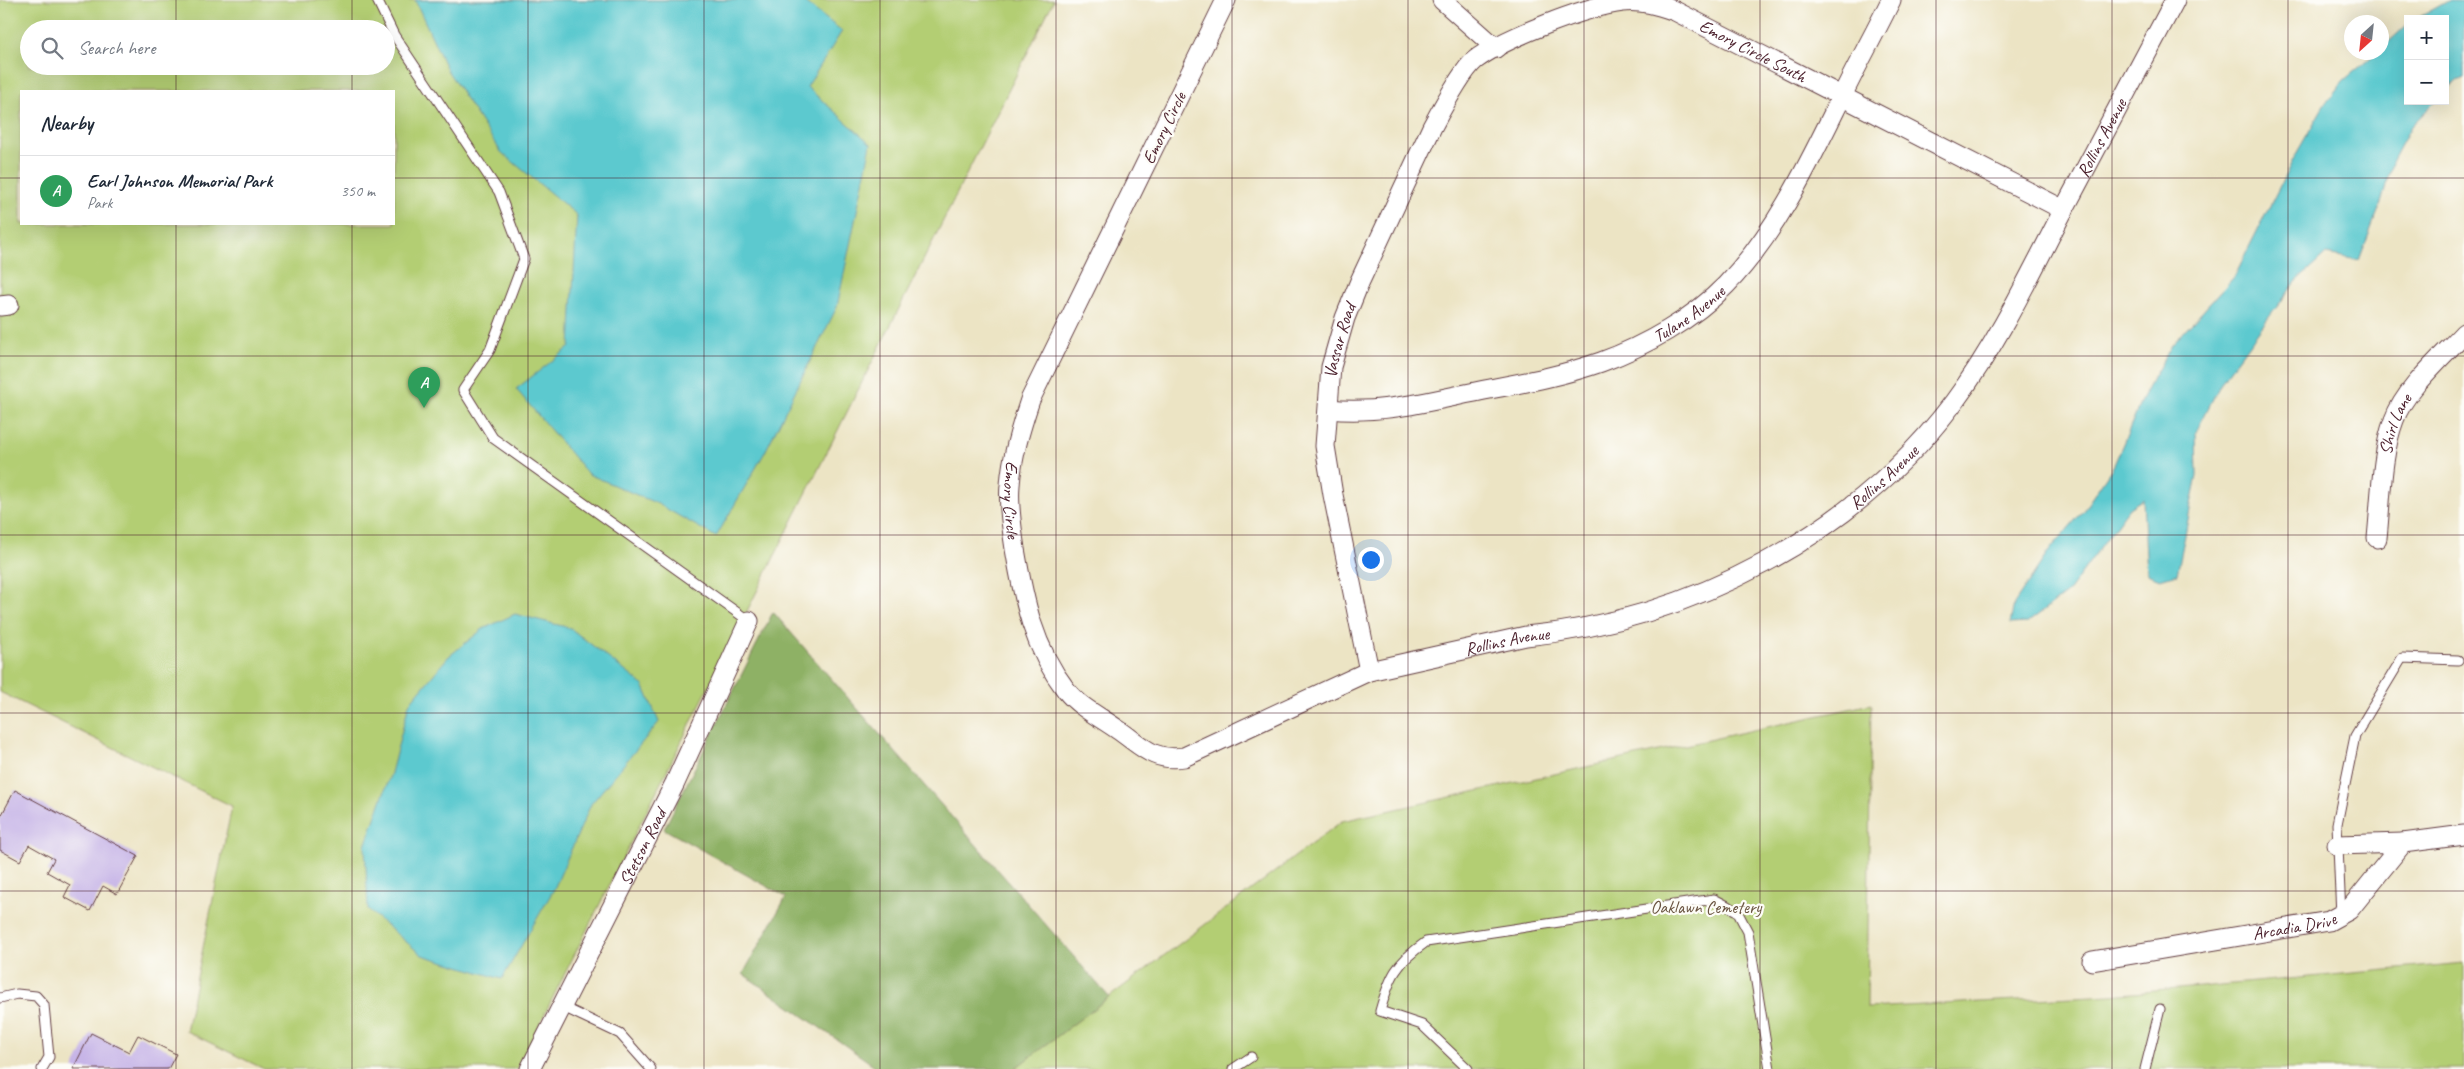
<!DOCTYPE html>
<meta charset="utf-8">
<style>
:root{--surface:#fff;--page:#f2f2f3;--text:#1f2937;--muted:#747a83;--line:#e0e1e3;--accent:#111827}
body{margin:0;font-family:Caveat,sans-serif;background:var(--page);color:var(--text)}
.controls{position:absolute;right:15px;top:15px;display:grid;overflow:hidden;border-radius:0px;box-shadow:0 5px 20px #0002}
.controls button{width:45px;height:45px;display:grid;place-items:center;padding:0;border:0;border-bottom:1px solid var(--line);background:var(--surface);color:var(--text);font:25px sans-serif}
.compass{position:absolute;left:2344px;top:15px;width:45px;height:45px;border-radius:50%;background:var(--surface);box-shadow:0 5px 20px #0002;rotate:207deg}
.you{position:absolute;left:1370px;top:559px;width:18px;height:18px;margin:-12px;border:4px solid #fff;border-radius:50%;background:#1a73e8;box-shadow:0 0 0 8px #1a73e833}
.badge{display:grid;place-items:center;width:32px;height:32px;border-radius:50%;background:var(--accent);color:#fff;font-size:16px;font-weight:700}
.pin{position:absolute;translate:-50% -41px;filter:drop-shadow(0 1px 2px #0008)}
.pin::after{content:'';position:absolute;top:26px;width:18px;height:15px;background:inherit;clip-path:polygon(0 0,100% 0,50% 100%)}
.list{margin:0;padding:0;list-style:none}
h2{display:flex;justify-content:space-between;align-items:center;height:65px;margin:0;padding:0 20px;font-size:21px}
h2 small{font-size:16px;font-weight:400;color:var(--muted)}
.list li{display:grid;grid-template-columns:32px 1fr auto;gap:15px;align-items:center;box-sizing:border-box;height:70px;padding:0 20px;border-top:1px solid var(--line)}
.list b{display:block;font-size:19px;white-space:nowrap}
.list p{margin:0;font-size:16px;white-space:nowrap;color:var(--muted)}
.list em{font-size:16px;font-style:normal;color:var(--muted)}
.icon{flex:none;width:28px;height:28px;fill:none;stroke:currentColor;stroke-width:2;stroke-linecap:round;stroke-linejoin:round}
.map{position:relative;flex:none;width:2464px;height:1069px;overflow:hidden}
.search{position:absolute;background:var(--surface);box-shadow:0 5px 20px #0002;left:20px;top:20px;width:375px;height:55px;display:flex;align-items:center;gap:12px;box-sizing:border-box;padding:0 18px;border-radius:28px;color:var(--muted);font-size:19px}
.panel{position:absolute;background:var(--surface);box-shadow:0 5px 20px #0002;left:20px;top:90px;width:375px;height:135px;border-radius:0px}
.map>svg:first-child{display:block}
</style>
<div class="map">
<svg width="2464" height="1069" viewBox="0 0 2464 1069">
<rect width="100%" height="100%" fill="#fdfcf7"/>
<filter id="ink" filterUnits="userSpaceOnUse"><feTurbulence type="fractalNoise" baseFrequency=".02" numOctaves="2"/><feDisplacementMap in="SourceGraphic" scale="10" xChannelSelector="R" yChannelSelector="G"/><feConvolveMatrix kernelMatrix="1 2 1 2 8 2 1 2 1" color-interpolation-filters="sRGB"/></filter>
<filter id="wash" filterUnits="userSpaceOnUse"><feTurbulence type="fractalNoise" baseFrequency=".0096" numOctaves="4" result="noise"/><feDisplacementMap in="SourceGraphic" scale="20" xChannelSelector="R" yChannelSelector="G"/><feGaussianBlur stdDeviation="1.12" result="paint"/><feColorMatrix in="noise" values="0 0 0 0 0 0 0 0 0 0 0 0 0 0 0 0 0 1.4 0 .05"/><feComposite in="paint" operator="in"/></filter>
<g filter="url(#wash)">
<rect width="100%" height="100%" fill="#ece4c4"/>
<g fill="#b3ce73" stroke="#7e764f" fill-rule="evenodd">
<path d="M0,0H1054L517,1069H264L186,1031L232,806L0,692ZM29,29H386V66H29ZM21,91H394V224H21Z"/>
<polygon points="1871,704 1867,1008 2111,995 2464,963 2464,1069 1014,1069 1342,821"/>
</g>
<polygon fill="#8eb165" stroke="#6c6848" points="773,612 1109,997 1014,1069 879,1069 743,974 786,897 664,829"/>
<g fill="#5cc9cf" stroke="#53747d">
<polygon points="415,0 802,0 842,31 807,87 871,144 837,307 765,452 716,537 658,504 588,474 516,389 570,347 577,215 501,152 447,70"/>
<polygon points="2450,0 2464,0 2464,77 2457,80 2445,92 2445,19 2416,19"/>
<polygon points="2408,24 2408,101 2436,101 2411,126 2392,162 2382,200 2359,260 2326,254 2295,283 2260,329 2222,381 2196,432 2197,475 2177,574 2160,579 2147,574 2143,499 2129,508 2067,593 2027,623 2010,624 2014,604 2049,551 2083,511 2114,465 2145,392 2172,345 2234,277 2295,156 2323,107 2343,81 2376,53 2382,52 2382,48"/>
<polygon points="515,614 570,628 643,685 659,722 591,804 554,889 502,979 422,955 368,910 365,846 391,773 409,704 448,657 483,629"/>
</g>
<g id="blocks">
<g fill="#c6b4e7">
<polygon points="15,790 138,856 117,894 103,886 90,911 64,897 70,885 47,872 54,859 29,845 20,861 0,850 0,818"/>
<polygon points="91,1033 129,1052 138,1035 176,1054 168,1069 73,1069"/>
</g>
</g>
</g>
<g filter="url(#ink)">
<use href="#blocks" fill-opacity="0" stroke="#623d42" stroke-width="1"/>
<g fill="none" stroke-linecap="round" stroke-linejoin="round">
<defs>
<g id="lane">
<polyline points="377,0 394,35 499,192 524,259 490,350 463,390 493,438 749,621"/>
<polyline points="2341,916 2337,824 2355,736 2402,658 2458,660"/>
<polyline points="0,998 17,994 36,996 44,1005 49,1057 42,1069"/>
<polyline points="561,1006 620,1034 651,1069"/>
<polyline points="1233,1069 1251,1057"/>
<path d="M1468,1069L1422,1025L1380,1011C1390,976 1396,963 1426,942L1714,899L1737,911L1748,932L1770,1069"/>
<polyline points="2145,1069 2160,1009"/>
</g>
<g id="street">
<path id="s1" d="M1226,0L1030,400C1021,427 1012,456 1010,485C1008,506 1012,528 1015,549C1024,601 1033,647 1066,690C1078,706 1100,717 1117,729C1141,745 1153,762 1184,757L1369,671L1526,636C1691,620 1854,535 1954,402C1997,344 2029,277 2062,213C2099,142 2137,71 2175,0"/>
<polyline points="1442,0 1496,48"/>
<polyline points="0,306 9,305"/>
<path id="s2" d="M1329,409C1384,415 1436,399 1490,389C1528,382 1564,375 1601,362C1645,346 1693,319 1726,285C1777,232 1809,163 1841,98C1857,65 1875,33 1891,0"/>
<path id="s3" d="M2377,538C2381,501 2381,454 2394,420C2405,389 2442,357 2464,333"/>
<path id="s4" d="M1369,671L1333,495L1325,446L1331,367L1345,318L1360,281L1432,127C1440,112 1463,70 1475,60C1504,38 1587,6 1623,2C1641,0 1658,5 1675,11L2064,210"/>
<polyline points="2337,845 2403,843"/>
<path id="s5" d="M2092,961L2329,921L2349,910L2403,843L2464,835"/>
<path id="s6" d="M530,1069L675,783L749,621"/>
</g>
</defs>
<use href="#lane" stroke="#623d42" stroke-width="11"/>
<use href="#street" stroke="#623d42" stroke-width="21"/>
<use href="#lane" stroke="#fff" stroke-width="9"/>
<use href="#street" stroke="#fff" stroke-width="19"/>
</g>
</g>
<path fill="none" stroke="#4a1f2b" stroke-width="1" stroke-opacity="0.55" d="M176,0V29M352,0V29M528,0V1069M704,0V1069M880,0V1069M1056,0V1069M1232,0V1069M1408,0V1069M1584,0V1069M1760,0V1069M1936,0V1069M2112,0V1069M2288,0V1069M176,66V91M352,66V91M0,178H21M394,178H2464M176,224V1069M352,224V1069M0,356H2464M0,535H2464M0,713H2464M0,891H2464"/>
<g text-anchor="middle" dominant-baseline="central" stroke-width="4.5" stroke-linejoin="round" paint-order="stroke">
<g font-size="18" fill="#4a1f2b" stroke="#fdfcf7">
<text stroke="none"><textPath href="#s4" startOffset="950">Emory Circle South</textPath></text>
<text transform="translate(1164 128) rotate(-64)">Emory Circle</text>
<text stroke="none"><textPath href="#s1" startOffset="2058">Rollins Avenue</textPath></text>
<text stroke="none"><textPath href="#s2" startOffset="378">Tulane Avenue</textPath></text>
<text stroke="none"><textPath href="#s4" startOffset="336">Vassar Road</textPath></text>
<text stroke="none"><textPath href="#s3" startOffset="116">Shirl Lane</textPath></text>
<text stroke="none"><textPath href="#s1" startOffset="1652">Rollins Avenue</textPath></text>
<text stroke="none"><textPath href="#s1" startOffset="548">Emory Circle</textPath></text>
<text stroke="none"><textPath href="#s1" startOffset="1234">Rollins Avenue</textPath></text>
<text stroke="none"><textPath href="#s6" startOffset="249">Stetson Road</textPath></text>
<text stroke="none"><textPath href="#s5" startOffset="205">Arcadia Drive</textPath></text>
</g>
<g font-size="18" fill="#6a5441" stroke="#fdfcf7">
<text x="1706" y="907">Oaklawn Cemetery</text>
</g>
</g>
</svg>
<div class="controls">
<button>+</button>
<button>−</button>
</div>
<svg class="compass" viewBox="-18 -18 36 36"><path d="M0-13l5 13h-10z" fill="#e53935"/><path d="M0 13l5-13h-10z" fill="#747a83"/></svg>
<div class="you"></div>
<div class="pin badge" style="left:424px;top:408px;background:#2e9e5b">A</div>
<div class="search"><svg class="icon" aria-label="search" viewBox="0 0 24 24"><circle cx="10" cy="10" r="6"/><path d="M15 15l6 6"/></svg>Search here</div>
<section class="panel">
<h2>Nearby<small></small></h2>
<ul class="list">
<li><span class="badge" style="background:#2e9e5b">A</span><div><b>Earl Johnson Memorial Park</b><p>Park</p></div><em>350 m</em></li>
</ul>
</section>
</div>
